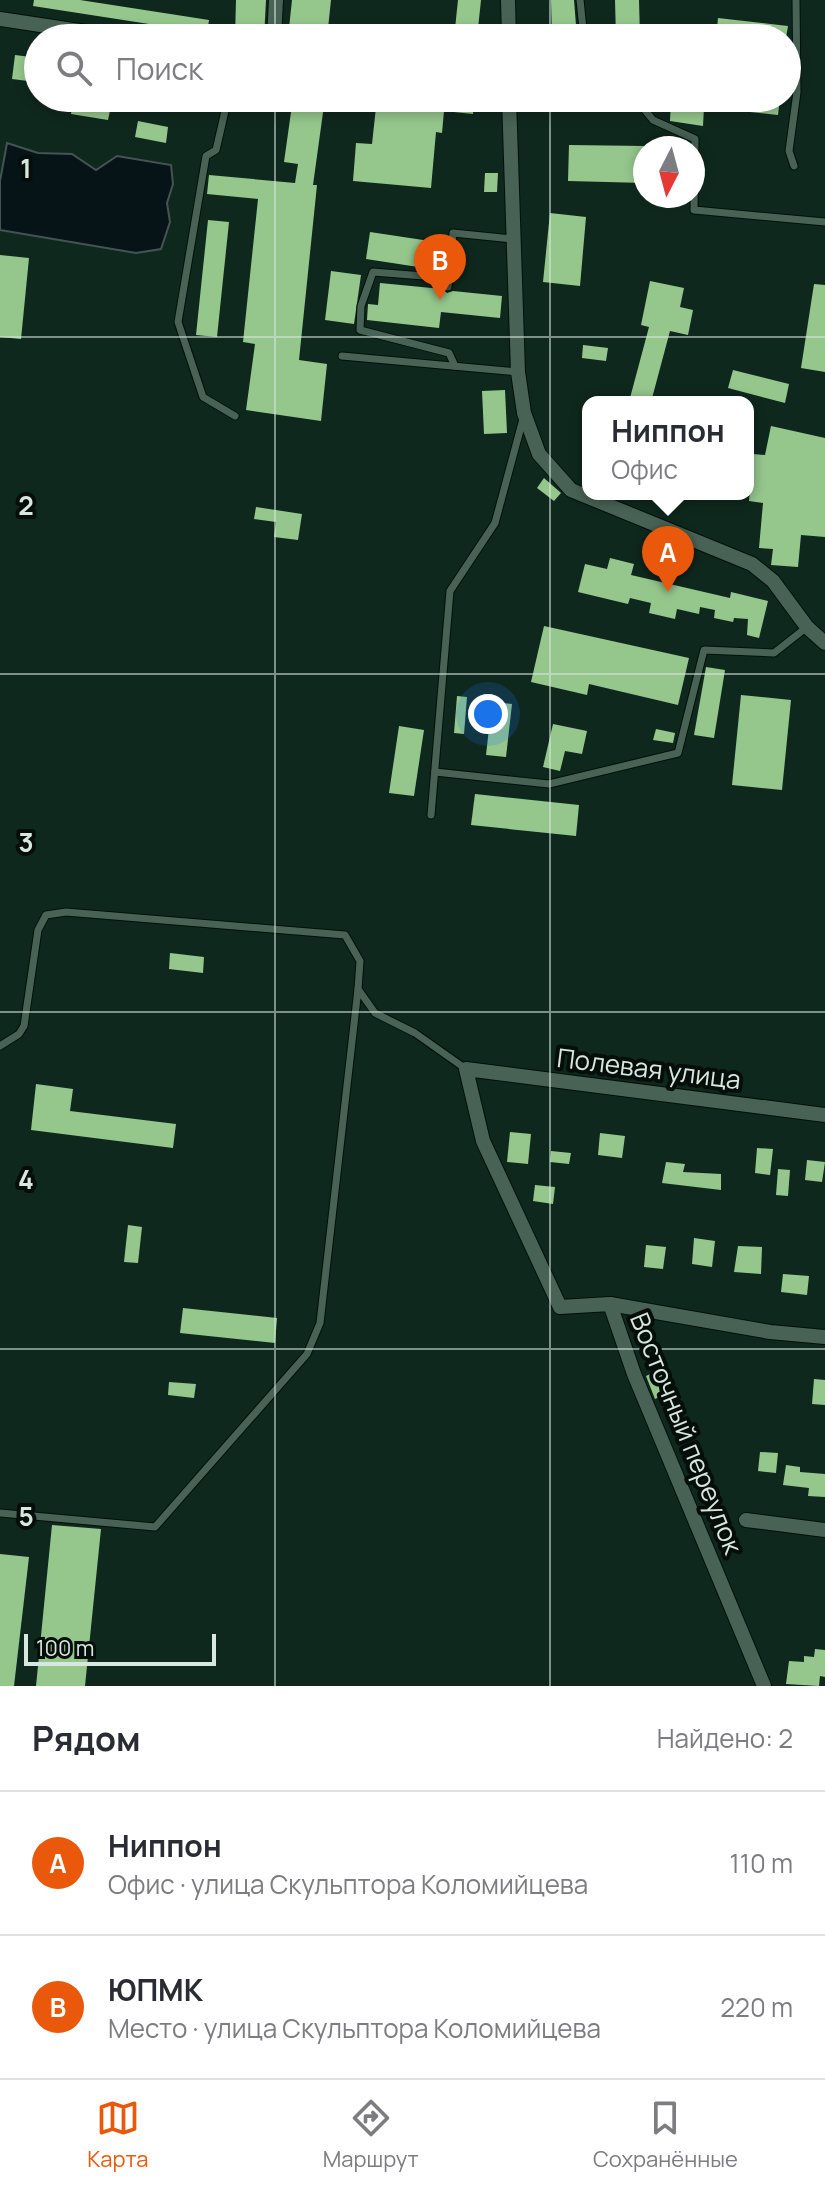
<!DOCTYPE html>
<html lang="ru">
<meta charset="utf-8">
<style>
:root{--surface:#fff;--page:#f2f2f3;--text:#2b2b33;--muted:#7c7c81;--line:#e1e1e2;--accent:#ea580c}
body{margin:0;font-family:Manrope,sans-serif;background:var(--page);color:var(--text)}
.compass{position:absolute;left:633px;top:136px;width:72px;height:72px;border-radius:50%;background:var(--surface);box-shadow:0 4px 12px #0003;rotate:186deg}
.scale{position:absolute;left:24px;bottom:20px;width:192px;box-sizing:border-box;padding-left:8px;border:4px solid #d8e7e0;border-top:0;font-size:22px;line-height:28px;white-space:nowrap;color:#d8e7e0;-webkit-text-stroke:6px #050e0a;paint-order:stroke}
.you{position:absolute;left:488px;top:714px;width:28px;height:28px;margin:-20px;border:6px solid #fff;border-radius:50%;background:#1a73e8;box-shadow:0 0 0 12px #1a73e833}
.badge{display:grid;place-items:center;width:52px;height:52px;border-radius:50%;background:var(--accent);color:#fff;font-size:26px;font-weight:700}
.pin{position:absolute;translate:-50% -66px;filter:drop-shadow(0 2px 4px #0008)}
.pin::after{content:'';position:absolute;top:42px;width:28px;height:24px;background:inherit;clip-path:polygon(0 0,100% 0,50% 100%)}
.popup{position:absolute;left:582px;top:396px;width:172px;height:104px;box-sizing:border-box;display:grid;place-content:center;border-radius:16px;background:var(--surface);filter:drop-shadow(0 2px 6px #0005);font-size:26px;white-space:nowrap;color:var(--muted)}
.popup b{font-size:30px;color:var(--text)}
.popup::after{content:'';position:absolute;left:50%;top:100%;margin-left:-16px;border:16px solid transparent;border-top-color:var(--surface)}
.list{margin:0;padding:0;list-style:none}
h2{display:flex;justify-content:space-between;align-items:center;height:104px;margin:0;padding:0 32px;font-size:34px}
h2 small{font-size:26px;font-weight:400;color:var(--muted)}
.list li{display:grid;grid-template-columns:52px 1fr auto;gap:24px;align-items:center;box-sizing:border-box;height:144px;padding:0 32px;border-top:2px solid var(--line)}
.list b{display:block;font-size:30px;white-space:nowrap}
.list p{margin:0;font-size:26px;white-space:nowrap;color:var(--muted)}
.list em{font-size:26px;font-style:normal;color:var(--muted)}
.icon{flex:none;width:44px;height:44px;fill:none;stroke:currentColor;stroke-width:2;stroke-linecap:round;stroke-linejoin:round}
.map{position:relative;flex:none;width:825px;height:1686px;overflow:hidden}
.search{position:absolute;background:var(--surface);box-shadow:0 4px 12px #0003;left:24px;right:24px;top:24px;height:88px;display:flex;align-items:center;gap:20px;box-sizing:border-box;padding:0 28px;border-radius:44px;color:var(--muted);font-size:30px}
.sheet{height:392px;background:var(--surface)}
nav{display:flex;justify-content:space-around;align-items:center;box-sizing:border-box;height:112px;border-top:2px solid var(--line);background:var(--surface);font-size:22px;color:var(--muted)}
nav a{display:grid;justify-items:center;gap:4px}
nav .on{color:var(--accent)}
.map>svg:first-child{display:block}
</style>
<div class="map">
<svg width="825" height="1686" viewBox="0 0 825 1686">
<rect width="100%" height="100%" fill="#0f281e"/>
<polygon fill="#071417" stroke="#465353" stroke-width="2" points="7,143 38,153 72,154 96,170 117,156 171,165 173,184 167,203 170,222 161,249 136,253 0,230 0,181"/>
<g fill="#95c78d">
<polygon points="34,0 80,0 209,20 207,33 33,6"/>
<polygon points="236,0 266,0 264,38 235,38"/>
<polygon points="292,0 331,0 327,38 288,38"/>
<polygon points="458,0 481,0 477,38 454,38"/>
<polygon points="551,0 574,0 577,38 552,38"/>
<polygon points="615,0 639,0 640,38 616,38"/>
<polygon points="718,18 788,26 786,38 716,38"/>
<polygon points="15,55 31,57 28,81 12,79"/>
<polygon points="293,98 325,98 313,185 317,185 299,360 327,364 321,421 246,410 255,344 243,342 258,199 207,194 209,175 295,183 298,164 284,162"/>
<polygon points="377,98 474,101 473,114 444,111 442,133 436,132 431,188 353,181 356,143 372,144"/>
<polygon points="671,98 780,98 778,115 704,107 703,126 670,121"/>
<polygon points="73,100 111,106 108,120 71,114"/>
<polygon points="138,121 168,127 166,143 135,137"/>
<polygon points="569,145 645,146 645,183 568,181"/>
<polygon points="485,173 498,173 497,192 484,192"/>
<polygon points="550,213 586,217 580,286 543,282"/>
<polygon points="208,220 229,222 217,337 196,335"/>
<polygon points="370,232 443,243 438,270 366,259"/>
<polygon points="0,255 29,258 21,339 0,337"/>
<polygon points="331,271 361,275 354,324 325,320"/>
<polygon points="650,281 684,288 680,307 693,310 688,335 670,331 651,402 648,402 630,398 649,327 641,325"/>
<polygon points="380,283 442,289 447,293 453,291 502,296 500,318 441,312 439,328 367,320 368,304 378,305"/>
<polygon points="814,284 825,285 825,372 801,368"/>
<polygon points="583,345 608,348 606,361 582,358"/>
<polygon points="733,370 789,384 785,403 728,388"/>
<polygon points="505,390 507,433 484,434 482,391"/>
<polygon points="771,426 825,438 825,537 801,535 798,567 771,565 773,549 759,548 763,503 749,501 753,454 765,455"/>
<polygon points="544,478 561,493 554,501 537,488"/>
<polygon points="256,507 302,514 298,540 274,537 276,522 254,519"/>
<polygon points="610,558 634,564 631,575 730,598 731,592 768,601 759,638 747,635 748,619 734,618 733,622 714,618 715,610 700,607 699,614 677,609 675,619 649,613 651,603 630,598 628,604 578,592 585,564 607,569"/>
<polygon points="544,626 689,658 678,705 589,684 587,695 531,682"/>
<polygon points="706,667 725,670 714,738 694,735"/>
<polygon points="741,695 791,700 782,790 732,785"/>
<polygon points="457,696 467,697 464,734 454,733"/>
<polygon points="492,702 512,704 506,757 486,755"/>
<polygon points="553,724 587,731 582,754 565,751 560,771 543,767"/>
<polygon points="399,726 424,730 414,796 389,793"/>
<polygon points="656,729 675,733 673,743 653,740"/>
<polygon points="475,794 579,805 576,836 471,825"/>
<polygon points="170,953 204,957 203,973 169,969"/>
<polygon points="36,1084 73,1089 70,1111 176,1124 173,1148 31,1130"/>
<polygon points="510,1132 531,1134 528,1164 507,1162"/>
<polygon points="600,1133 625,1136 622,1158 598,1155"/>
<polygon points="757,1148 773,1149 770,1175 755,1173"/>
<polygon points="551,1151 571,1153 569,1164 550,1162"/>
<polygon points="807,1160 825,1162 822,1182 805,1180"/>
<polygon points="666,1162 685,1164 683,1172 721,1174 721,1190 662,1183"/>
<polygon points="778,1169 790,1170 788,1196 776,1195"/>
<polygon points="535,1185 555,1187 553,1204 533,1201"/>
<polygon points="128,1225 142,1227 138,1263 124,1262"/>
<polygon points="694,1238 715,1241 712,1267 692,1264"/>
<polygon points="646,1245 666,1247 663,1269 644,1267"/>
<polygon points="738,1246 762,1247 761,1274 734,1272"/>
<polygon points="783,1274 809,1276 807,1295 781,1292"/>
<polygon points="183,1308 277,1318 275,1343 180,1333"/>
<polygon points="661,1369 671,1391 655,1399 646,1376"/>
<polygon points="814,1379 825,1380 825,1405 812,1404"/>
<polygon points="169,1382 196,1384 194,1398 168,1395"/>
<polygon points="760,1452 778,1453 776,1473 758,1471"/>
<polygon points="786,1465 800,1467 800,1472 825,1474 825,1497 808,1496 809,1488 783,1485"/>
<polygon points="52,1525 101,1529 85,1686 36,1686"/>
<polygon points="0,1554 29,1557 14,1686 0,1686"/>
<polygon points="815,1649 825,1650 825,1677 820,1676 819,1686 786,1684 789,1661 804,1662 804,1656 814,1657"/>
</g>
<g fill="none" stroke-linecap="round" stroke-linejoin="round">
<defs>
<g id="service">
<polyline points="580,0 584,38"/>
<polyline points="228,98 216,150 206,156 178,322 203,397 235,416"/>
<polyline points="635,98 653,120 695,139 694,210 825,222"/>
<polyline points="794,166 789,151 797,92 796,0"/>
<polyline points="449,278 373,272 361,306 360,330 449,353 455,366"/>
<polyline points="448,287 453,233 512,239"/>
<polyline points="342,356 518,372"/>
<polyline points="435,772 549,784 678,753 704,650 774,653 807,627"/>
<polyline points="431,815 450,591 495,523 523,419"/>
<polyline points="0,1046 19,1034 24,1026 38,930 46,915 66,912 345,935 360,961 358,989 375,1013 415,1033 466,1069"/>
<polyline points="0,1513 155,1527 307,1354 320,1323 358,989"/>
</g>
<g id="minor">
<polyline points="508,0 509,38"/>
<polyline points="0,19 126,38"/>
<polyline points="274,38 276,0"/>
<polyline points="509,98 518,372 524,413 539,454 571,490 752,564 773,581 807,627 825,643"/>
<polyline points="610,1304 770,1332 825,1337"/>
<polyline points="746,1520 825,1530"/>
<polyline points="764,1686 634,1374 610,1304 560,1307 483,1141 466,1069 825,1115"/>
</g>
</defs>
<use href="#service" stroke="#001108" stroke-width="9"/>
<use href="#minor" stroke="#001108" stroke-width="16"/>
<use href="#service" stroke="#486356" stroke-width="7"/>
<use href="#minor" stroke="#486356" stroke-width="14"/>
</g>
<path fill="none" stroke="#d8e7e0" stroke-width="2" stroke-opacity="0.55" d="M275,0V38M550,0V38M275,98V1686M550,98V1686M0,337H825M0,674H825M0,1012H825M0,1349H825"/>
<g text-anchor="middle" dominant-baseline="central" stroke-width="8" stroke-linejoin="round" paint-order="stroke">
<g font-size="26" fill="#d8e7e0" stroke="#050e0a">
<text transform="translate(649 1068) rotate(7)">Полевая улица</text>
<text transform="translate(687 1433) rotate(68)">Восточный переулок</text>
</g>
</g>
<g font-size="26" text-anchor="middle" font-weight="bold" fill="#d8e7e0" stroke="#050e0a" stroke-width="8" stroke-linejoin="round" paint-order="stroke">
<text x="26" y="178">1</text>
<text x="26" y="515">2</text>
<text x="26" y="852">3</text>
<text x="26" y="1189">4</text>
<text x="26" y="1526">5</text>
</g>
</svg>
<svg class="compass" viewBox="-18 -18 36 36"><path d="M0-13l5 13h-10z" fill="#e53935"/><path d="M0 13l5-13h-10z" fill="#7c7c81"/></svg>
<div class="scale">100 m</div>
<div class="you"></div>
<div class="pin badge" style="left:668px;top:592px">A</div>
<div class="popup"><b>Ниппон</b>Офис</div>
<div class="pin badge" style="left:440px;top:300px">B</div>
<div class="search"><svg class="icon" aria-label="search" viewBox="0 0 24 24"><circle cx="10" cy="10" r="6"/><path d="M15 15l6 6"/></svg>Поиск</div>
</div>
<section class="sheet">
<h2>Рядом<small>Найдено: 2</small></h2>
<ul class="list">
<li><span class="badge">A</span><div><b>Ниппон</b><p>Офис · улица Скульптора Коломийцева</p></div><em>110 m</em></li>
<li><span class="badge">B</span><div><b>ЮПМК</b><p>Место · улица Скульптора Коломийцева</p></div><em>220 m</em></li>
</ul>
</section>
<nav>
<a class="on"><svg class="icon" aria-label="map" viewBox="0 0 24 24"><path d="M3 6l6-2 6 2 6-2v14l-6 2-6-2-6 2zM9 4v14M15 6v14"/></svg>Карта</a>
<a><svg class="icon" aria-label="directions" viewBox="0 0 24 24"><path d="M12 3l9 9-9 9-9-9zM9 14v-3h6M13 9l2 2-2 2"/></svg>Маршрут</a>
<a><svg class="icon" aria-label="saved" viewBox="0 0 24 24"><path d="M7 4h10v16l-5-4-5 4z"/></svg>Сохранённые</a>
</nav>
